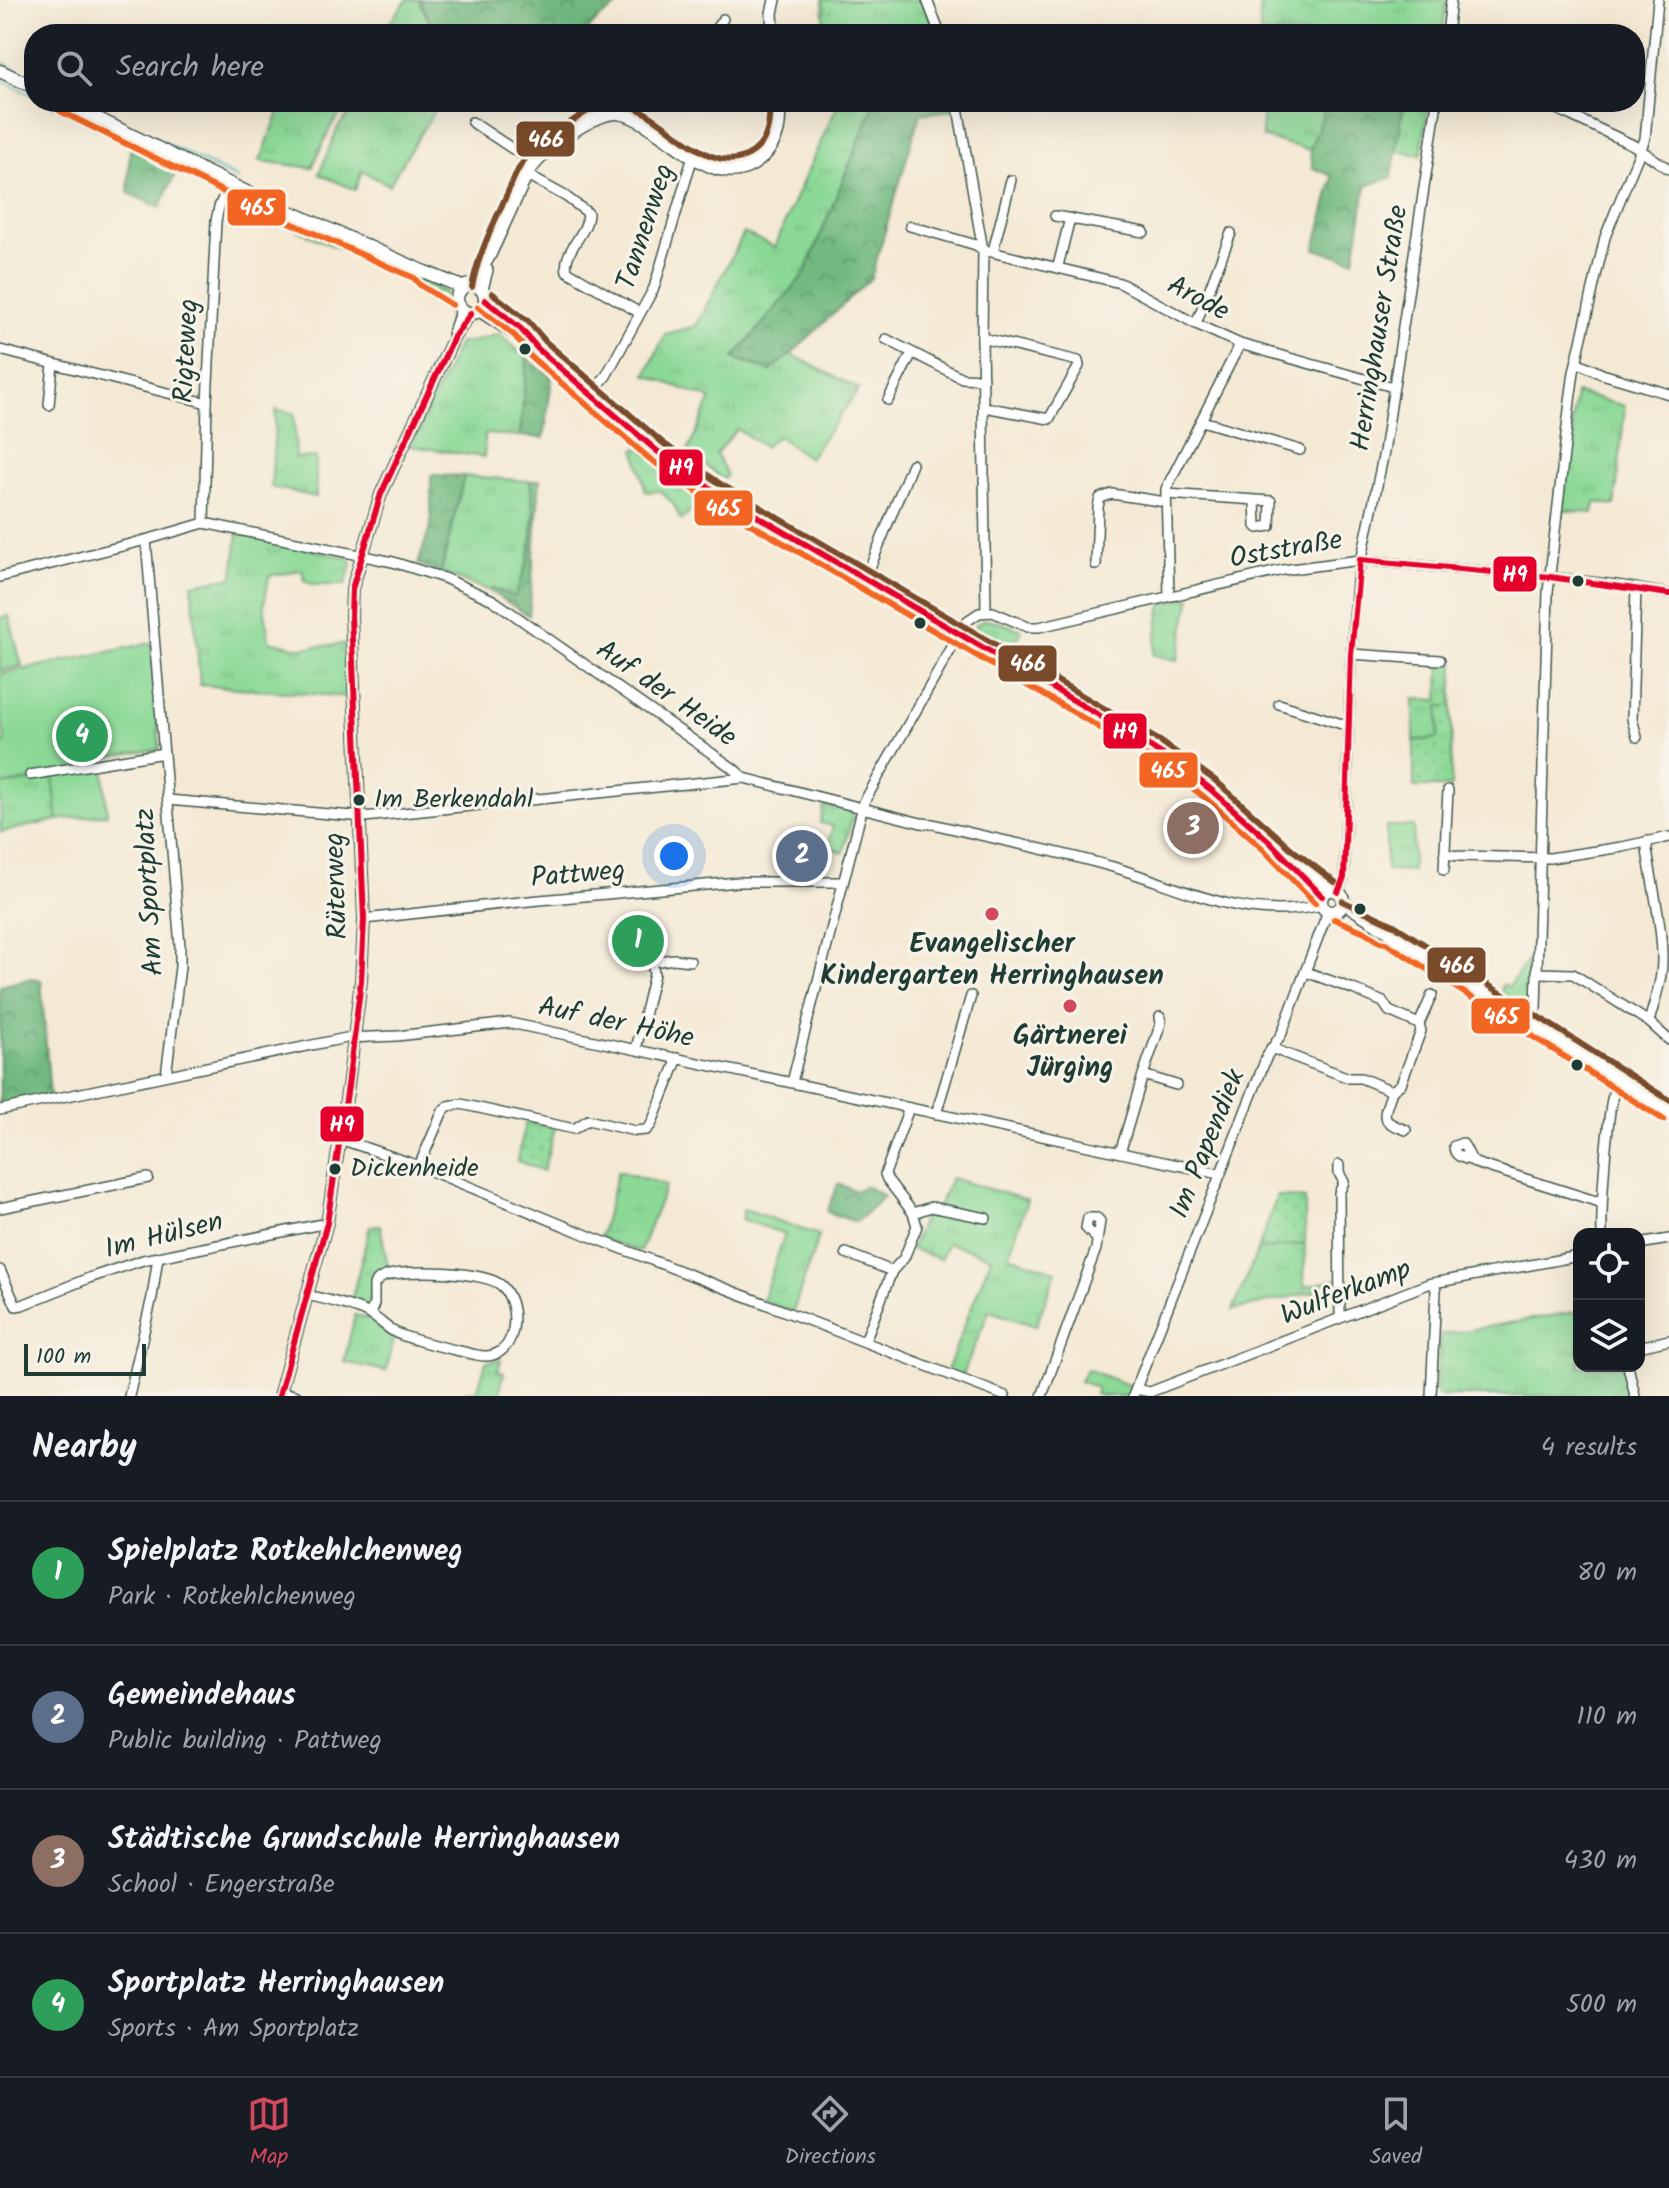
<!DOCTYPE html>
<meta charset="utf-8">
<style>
:root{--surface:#171b24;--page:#20242c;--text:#f1f3f6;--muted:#9ea1a6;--line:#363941;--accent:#d1495b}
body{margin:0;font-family:Kalam,sans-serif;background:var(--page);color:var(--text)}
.controls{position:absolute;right:24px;bottom:24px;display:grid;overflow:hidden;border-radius:16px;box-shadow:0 8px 32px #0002}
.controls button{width:72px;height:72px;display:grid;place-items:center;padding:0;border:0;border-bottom:2px solid var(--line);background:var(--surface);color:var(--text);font:40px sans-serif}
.scale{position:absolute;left:24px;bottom:20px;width:122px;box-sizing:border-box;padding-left:8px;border:4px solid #1f3d34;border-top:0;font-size:22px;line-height:28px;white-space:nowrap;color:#1f3d34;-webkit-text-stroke:6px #f7f3e8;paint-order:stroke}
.you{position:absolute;left:674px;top:856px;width:28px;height:28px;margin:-20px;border:6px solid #fff;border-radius:50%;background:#1a73e8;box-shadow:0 0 0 12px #1a73e833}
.badge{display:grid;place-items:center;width:52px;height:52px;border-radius:50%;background:var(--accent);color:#fff;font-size:26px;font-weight:700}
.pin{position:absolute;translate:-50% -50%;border:4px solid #fff;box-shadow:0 2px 8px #0006}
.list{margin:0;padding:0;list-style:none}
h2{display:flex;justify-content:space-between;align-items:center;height:104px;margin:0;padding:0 32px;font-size:34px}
h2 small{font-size:26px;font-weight:400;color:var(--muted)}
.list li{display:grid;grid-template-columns:52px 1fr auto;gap:24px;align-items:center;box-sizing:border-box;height:144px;padding:0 32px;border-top:2px solid var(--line)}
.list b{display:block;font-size:30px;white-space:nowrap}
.list p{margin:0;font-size:26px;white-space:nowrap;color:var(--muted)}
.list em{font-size:26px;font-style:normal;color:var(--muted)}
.icon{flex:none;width:44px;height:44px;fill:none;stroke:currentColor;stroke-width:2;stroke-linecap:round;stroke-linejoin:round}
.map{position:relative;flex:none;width:1669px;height:1396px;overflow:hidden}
.search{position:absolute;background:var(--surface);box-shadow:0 8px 32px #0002;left:24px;right:24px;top:24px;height:88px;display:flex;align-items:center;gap:20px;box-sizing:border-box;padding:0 28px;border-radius:32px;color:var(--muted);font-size:30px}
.sheet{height:680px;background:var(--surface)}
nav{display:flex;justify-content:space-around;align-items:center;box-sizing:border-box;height:112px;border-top:2px solid var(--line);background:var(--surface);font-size:22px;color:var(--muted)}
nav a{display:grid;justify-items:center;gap:4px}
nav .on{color:var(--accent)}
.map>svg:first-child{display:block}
</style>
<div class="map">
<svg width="1669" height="1396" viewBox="0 0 1669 1396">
<defs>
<pattern id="grass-tufts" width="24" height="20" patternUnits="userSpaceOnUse" patternTransform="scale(2)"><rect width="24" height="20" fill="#8cd997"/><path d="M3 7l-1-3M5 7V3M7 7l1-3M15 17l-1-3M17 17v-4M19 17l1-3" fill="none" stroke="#78bb83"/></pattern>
<pattern id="forest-crowns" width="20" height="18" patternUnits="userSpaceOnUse" patternTransform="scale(2)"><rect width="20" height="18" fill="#71b980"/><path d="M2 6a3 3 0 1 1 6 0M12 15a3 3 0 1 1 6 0" fill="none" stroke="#5c986a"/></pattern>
<pattern id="park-dots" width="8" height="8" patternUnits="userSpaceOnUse" patternTransform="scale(2)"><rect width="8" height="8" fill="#8cd997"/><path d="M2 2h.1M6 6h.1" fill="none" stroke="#78bb83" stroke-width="1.8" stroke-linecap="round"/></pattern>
</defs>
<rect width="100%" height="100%" fill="#f7f3e8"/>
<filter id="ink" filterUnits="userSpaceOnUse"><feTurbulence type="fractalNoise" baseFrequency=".0125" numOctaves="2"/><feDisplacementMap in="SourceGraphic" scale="16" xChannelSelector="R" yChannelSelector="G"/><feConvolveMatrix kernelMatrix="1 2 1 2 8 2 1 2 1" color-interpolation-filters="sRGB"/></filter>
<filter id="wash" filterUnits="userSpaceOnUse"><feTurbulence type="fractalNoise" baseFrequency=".006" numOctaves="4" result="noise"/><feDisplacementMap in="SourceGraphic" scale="32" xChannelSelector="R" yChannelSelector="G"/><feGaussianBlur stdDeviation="1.8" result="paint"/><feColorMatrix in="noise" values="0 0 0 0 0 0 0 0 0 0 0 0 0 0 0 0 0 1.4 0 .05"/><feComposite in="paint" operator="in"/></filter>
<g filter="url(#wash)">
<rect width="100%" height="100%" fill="#f4e9d4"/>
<g fill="url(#grass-tufts)" stroke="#568b66" stroke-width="2">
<polygon points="407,0 419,0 430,23 420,34 381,34"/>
<polygon points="823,0 923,0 933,26 905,29 903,34 819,34 817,32 824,21"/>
<polygon points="1260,0 1447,0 1442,34 1260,34"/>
<polygon points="283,102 350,102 331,126 312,168 260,161"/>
<polygon points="360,102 430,102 437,106 389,185 362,171 355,190 319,174 338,127"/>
<polygon points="839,102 875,102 805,273 734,358 770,371 791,354 859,389 809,458 777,436 764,447 737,429 716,454 727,475 723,480 688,451 711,399 646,375 665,334 696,326 744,233 775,247 797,194"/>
<polygon points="1262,102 1327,102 1310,150 1262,137"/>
<polygon points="1404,102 1429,102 1421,155 1396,151"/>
<path d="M243,198L386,262L445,292L444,295C453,307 452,317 449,331L448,308L425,299L426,290L377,265L240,205Z"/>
<polygon points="499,334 527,358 520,436 485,434 484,457 411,446 459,343 467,343"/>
<polygon points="1576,393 1625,406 1615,505 1595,502 1593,513 1561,510"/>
<polygon points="276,410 294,413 296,458 316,457 316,497 271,487"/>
<path d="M639,447L709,499L712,504C698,502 691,511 681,520L674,505L661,491L646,492L635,449Z"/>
<polygon points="464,476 530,481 534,518 529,557 515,598 493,588 490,591 441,573"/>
<polygon points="238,533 349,558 352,564 345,585 314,585 305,581 302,570 269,576 264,604 269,641 300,648 345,644 348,697 200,685 192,584 233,577"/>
<polygon points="1191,597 1178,660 1153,655 1162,604"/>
<polygon points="984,620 993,620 1022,630 1009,655 976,632 974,629 976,625"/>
<polygon points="1454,663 1452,706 1439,706 1438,738 1414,741 1414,699 1439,700 1440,664"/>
<polygon points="53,777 58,820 1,832 0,785"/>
<polygon points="824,805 849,811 853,815 843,853 828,846 833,826 820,823"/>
<polygon points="1386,826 1414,826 1412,871 1386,870"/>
<polygon points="1534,952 1533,1003 1526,1009 1505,997 1501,988 1504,984 1509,987"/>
<polygon points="618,1171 666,1185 640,1252 600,1238"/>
<polygon points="951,1178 1027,1200 1009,1256 1056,1271 1036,1326 989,1311 962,1377 947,1371 991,1257 948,1243 940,1259 911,1249 925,1215 938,1206"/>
<polygon points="744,1209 819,1235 793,1312 762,1301 785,1234 741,1219"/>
<polygon points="380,1225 389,1272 378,1276 369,1303 363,1308 353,1306 354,1300 352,1298 370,1226"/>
<polygon points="1305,1243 1304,1287 1336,1279 1336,1287 1233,1310 1259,1247 1268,1249"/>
<polygon points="1579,1311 1579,1366 1624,1366 1631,1396 1436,1396 1440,1335"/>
<polygon points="355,1315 369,1319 394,1339 386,1371 344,1362"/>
<polygon points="501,1360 498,1371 504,1372 499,1396 465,1396 466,1391 477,1392 486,1362"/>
<polygon points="1086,1369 1131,1386 1128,1396 1102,1396 1095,1394 1097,1388 1080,1381"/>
</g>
<g fill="url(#forest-crowns)" stroke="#487b5a" stroke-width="2">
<polygon points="419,0 627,0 598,19 585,34 420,34 430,23"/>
<polygon points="875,102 953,102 955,110 920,114 871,278 791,354 770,371 734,358 805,273"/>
<polygon points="1327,102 1404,102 1392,177 1366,186 1354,260 1315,249 1333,176 1313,168 1310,150"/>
<polygon points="130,148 133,148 177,170 160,208 128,193"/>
<polygon points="527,358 552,378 544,438 520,436"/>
<polygon points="431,475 464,476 441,573 418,564 431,525"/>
<polygon points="540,480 529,616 490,591 492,588 515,597 529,557 534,518 530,481"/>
<polygon points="28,979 41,980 50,1097 0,1108 0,986"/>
<polygon points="838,1184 856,1191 865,1186 884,1196 856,1222 827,1212"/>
</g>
<g fill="url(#park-dots)" stroke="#568b66" stroke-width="2">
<polygon points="1439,706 1452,706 1451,787 1414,787 1414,741 1438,738"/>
<polygon points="649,927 650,954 640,953 636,968 620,964 629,929"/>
<polygon points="526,1122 555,1128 543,1171 517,1161"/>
<polygon points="1277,1196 1305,1199 1305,1243 1268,1249 1259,1247"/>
</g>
<g fill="#8cd997" stroke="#568b66" stroke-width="2">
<polygon points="9,616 22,666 0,671 0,618"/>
<polygon points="151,643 160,749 103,758 107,814 58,820 53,777 0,785 0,747 5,742 0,709 0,674"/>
</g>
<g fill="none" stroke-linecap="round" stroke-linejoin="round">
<g stroke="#45b4bc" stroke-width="2">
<polyline points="3,63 34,78"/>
<polyline points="0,79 34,96"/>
<polyline points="45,102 213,186"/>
<polyline points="82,102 119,120"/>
<polyline points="132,127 238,179"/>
</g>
</g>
</g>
<g filter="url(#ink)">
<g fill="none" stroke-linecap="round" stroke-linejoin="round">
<defs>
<g id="minor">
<polyline points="927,0 940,34"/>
<polyline points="712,34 723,19"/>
<polyline points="1447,34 1451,0"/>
<polyline points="957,102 983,250 982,338 986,612"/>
<polyline points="1542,102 1633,145 1669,169"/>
<polyline points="622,114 630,102"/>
<polyline points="472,122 534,163"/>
<path d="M527,175L565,196L588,213C588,234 562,251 567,271L640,313"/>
<polyline points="1055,216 1144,232"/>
<polyline points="910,226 976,245 983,250 1120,283 1196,324 1240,344 1393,387"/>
<polyline points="993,251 1011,180"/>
<polyline points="1058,266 1070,218"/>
<polyline points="1196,324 1231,233"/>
<polyline points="982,338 1078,361 1079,366 1049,419 984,407"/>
<polyline points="886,339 962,378 983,379"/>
<polyline points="0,350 207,403"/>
<polyline points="1577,362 1602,374 1669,394"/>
<polyline points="591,394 606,376 654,288 693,156"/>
<polyline points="888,400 912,353"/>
<polyline points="49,405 53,364"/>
<polyline points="1202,421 1300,450"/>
<polyline points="1166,494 1271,501 1270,526 1258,528 1256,526 1255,500"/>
<polyline points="204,523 207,403 216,221 219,207 229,184"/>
<polyline points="146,540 180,946 180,967 166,1075"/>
<polyline points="1096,565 1098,507 1100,498 1112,494 1166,502"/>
<path d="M0,577L146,540L204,523L393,562L444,578L493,600L734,769L744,778L921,823L933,824C993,839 1054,850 1113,867C1184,888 1245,923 1322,905"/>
<polyline points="865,580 912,464"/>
<polyline points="1636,588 1632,719 1637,737"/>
<polyline points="1169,596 1166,489 1240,344"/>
<polyline points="1351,654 1440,660"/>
<polyline points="1279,704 1348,726"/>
<polyline points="30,775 164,753"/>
<polyline points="168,800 364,817 744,778"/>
<path d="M1647,841V850C1652,885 1666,940 1661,974C1659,990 1653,1006 1649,1022"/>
<polyline points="1445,854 1459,856 1550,858 1622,847 1669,837"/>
<polyline points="1444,870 1448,790"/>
<polyline points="1338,892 1344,878 1351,654 1357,581 1384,452 1437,102"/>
<polyline points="364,919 529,901 738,882 843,882"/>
<polyline points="1538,973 1573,974 1649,1022 1669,1040"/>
<polyline points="1529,1022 1536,1008 1548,592 1570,401 1574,372 1605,237 1645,139 1658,0"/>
<polyline points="1419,1024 1432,995"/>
<polyline points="1271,1048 1349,1078 1361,1078 1392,1091 1401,1084 1421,1031 1419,1024 1389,1011 1383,1002 1353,989 1306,972"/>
<polyline points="636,1049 654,974 652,962 674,959 690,961"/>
<polyline points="1143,1075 1176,1085"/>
<polyline points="792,1082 864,802 967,621 979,613 993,612 1028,627 1039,627 1283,570 1360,560 1550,577 1616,585 1669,594"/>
<path d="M1392,1091C1384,1117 1377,1120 1406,1130"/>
<polyline points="0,1110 346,1038 397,1036 510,1023 1220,1174"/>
<polyline points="936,1114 971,996"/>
<polyline points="340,1139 419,1166 589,1236 1005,1396"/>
<polyline points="1120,1153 1143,1075 1161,1023 1160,1017"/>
<path d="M1470,1160C1462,1158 1454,1156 1454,1146L1462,1143C1468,1149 1468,1158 1475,1163L1602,1203"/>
<polyline points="1339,1165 1339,1173 1344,1182 1339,1193 1340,1317"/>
<polyline points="419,1166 443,1111 448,1106 461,1104 574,1129 588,1120 635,1131 646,1130 651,1125 678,1058"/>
<polyline points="0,1208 148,1178"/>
<polyline points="913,1213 931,1207 986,1218"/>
<path d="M1602,1234C1601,1205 1604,1176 1606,1147C1609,1124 1609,1101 1618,1079"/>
<polyline points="1639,1244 1669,1239"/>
<polyline points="846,1253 892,1271"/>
<polyline points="0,1270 16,1306 22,1305 89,1278 143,1260 327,1223"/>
<path d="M307,1295C324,1299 357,1306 371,1315C382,1321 388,1331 401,1335C425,1344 452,1349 477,1355C517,1364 523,1308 502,1286C487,1271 403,1268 383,1277C378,1279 378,1280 374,1285V1304L370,1314"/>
<polyline points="865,1341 892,1271 904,1258 917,1226 913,1213 887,1179 885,1174 909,1108"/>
<polyline points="1639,1347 1669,1340"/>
<polyline points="1628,1366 1635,1396"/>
<polyline points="1136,1389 1150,1392 1428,1284 1579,1256"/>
<polyline points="280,1391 297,1396"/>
<polyline points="129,1396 152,1297 158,1257"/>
<polyline points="1042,1396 1096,1249 1100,1221 1097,1218 1088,1218 1086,1228 1096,1238"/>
<polyline points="1133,1396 1267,1056 1282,1033 1328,911"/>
<polyline points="1431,1396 1436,1291 1434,1283"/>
</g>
<g id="tertiary">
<polyline points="773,34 772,13 775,0"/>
<path d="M472,284L489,257L527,175C539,153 596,109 621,114C665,123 715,202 762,158C779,142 781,124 779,102"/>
<polyline points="482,289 487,270"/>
<polyline points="454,332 462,309"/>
<polyline points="279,1396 327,1223 348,1086 361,981 364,919 351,616 352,589 381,494 454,337 471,313"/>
</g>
<g id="secondary">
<polyline points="0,71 34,87"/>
<polyline points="64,102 248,193 420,270 462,287"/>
<circle cx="471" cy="299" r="14"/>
<polyline points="479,310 543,352 657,451 728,500 1016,666 1173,761 1209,788 1288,859 1329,890"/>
<circle cx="1332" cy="901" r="11"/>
<polyline points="1343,902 1669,1112"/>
</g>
</defs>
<use href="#minor" stroke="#3f574c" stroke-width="12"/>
<use href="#tertiary" stroke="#3f574c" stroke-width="14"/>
<use href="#secondary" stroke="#3f574c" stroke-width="15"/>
<use href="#minor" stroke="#fff" stroke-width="9"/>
<use href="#tertiary" stroke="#fff" stroke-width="11"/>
<use href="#secondary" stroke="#fff" stroke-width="12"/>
<defs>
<g id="bus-1">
<polyline points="485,300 521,329 538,349 657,451 714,491 1097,714 1173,761 1209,788 1269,841 1322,896"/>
<polyline points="1360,560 1550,577 1669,594"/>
<polyline points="1338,892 1344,878 1351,654 1360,560"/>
<polyline points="279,1396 327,1223 348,1086 361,981 364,919 351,616 352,589 381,494 454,337 471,313"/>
</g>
<g id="bus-2">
<polyline points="60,111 244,202 414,278 420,285 452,305"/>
<polyline points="478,307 515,336 531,357 650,459 708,499 1092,723 1167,769 1203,796 1262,848 1315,903"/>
<polyline points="1334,919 1365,932 1380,942 1386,943 1664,1120"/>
</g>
<g id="bus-3">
<path d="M472,287C478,254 493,226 506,196C513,181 518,166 529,154C540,141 555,133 568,124C583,114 598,102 618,103C663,107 708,184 753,152C769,140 770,121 769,103"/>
<polyline points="492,293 528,321 546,342 663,443 719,483 1160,741 1216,781 1294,851 1335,882"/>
<polyline points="1342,901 1394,925 1669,1100"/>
</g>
</defs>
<use href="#bus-1" stroke="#f7f3e8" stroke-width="12"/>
<use href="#bus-2" stroke="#f7f3e8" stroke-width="12"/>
<use href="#bus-3" stroke="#f7f3e8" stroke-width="12"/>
<use href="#bus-1" stroke="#e4002b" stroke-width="6"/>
<use href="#bus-2" stroke="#f26522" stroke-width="6"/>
<use href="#bus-3" stroke="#7a4b2a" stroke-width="6"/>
</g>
</g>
<g fill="#1f3d34" stroke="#f7f3e8" stroke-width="3">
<circle cx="525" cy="349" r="7"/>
<circle cx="1578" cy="581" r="7"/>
<circle cx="920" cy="623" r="7"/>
<circle cx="359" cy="800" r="7"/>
<circle cx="1360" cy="909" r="7"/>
<circle cx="1577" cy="1065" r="7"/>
<circle cx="335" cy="1169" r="7"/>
</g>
<g fill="#d1495b" stroke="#f7f3e8" stroke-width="3">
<circle cx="992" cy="914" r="8"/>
<circle cx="1070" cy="1006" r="8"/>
</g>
<g text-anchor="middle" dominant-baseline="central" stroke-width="6" stroke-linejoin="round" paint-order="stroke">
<g font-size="26" fill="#1f3d34" stroke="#f7f3e8" text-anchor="start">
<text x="374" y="800">Im Berkendahl</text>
<text x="350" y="1169">Dickenheide</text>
</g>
<g font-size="28" fill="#1f3d34" stroke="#f7f3e8">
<text transform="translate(646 227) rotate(-72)">Tannenweg</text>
<text transform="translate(1198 299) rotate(28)">Arode</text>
<text transform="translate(1380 328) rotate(-81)">Herringhauser Straße</text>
<text transform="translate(187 351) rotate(-87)">Rigteweg</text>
<text transform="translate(1286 550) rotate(-10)">Oststraße</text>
<text transform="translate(666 694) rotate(35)">Auf der Heide</text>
<text transform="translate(578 875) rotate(-5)">Pattweg</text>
<text transform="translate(337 886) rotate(-92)">Rüterweg</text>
<text transform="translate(150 892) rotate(-93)">Am Sportplatz</text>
<text transform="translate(616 1023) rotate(12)">Auf der Höhe</text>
<text transform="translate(1208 1144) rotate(-68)">Im Papendiek</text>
<text transform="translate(164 1236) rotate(-14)">Im Hülsen</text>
<text transform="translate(1346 1293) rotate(-21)">Wulferkamp</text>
</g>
<g font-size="28" font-weight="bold" fill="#1f3d34" stroke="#f7f3e8">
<text x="992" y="944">Evangelischer<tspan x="992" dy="32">Kindergarten Herringhausen</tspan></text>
<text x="1070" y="1036">Gärtnerei<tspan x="1070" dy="32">Jürging</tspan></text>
</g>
</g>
<g stroke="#f7f3e8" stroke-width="3">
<rect x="515" y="120" width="61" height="38" rx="8" fill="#7a4b2a"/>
<rect x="226" y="188" width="61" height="39" rx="8" fill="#f26522"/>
<rect x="658" y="448" width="46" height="39" rx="8" fill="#e4002b"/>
<rect x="693" y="489" width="61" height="38" rx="8" fill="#f26522"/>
<rect x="1492" y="555" width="46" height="38" rx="8" fill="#e4002b"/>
<rect x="997" y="644" width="61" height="39" rx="8" fill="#7a4b2a"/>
<rect x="1102" y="712" width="46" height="38" rx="8" fill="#e4002b"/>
<rect x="1138" y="751" width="61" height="38" rx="8" fill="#f26522"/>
<rect x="1426" y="946" width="61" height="38" rx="8" fill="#7a4b2a"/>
<rect x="1470" y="997" width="61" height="38" rx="8" fill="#f26522"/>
<rect x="319" y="1105" width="46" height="38" rx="8" fill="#e4002b"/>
</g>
<g font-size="22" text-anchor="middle" font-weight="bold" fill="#fff">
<text x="546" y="147">466</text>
<text x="257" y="215">465</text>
<text x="681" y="475">H9</text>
<text x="723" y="516">465</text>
<text x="1515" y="582">H9</text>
<text x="1028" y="671">466</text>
<text x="1125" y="739">H9</text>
<text x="1168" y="778">465</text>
<text x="1457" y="973">466</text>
<text x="1501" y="1024">465</text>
<text x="342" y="1132">H9</text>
</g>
</svg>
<div class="controls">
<button><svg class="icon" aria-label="locate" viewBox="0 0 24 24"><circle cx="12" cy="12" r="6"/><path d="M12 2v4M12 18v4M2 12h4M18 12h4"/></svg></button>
<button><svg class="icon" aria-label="layers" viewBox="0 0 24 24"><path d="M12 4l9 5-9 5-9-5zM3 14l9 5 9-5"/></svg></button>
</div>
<div class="scale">100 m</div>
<div class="you"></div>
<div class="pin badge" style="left:638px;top:941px;background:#2e9e5b">1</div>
<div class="pin badge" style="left:802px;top:856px;background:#5c6f8a">2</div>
<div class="pin badge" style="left:1193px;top:828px;background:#8d6e63">3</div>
<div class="pin badge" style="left:82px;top:736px;background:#2e9e5b">4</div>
<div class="search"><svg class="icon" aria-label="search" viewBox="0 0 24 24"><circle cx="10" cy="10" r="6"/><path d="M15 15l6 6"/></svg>Search here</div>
</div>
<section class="sheet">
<h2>Nearby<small>4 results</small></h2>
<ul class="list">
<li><span class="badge" style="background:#2e9e5b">1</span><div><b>Spielplatz Rotkehlchenweg</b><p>Park · Rotkehlchenweg</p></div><em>80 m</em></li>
<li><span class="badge" style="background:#5c6f8a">2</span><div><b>Gemeindehaus</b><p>Public building · Pattweg</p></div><em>110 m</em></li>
<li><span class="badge" style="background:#8d6e63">3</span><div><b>Städtische Grundschule Herringhausen</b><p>School · Engerstraße</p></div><em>430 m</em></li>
<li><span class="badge" style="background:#2e9e5b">4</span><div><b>Sportplatz Herringhausen</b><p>Sports · Am Sportplatz</p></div><em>500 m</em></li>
</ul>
</section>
<nav>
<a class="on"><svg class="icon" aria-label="map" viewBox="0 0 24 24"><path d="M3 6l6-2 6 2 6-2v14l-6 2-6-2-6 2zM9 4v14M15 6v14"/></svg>Map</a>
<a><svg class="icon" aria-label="directions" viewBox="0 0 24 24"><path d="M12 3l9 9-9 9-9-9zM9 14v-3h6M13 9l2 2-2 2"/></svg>Directions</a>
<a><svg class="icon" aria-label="saved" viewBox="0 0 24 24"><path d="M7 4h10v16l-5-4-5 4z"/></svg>Saved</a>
</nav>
